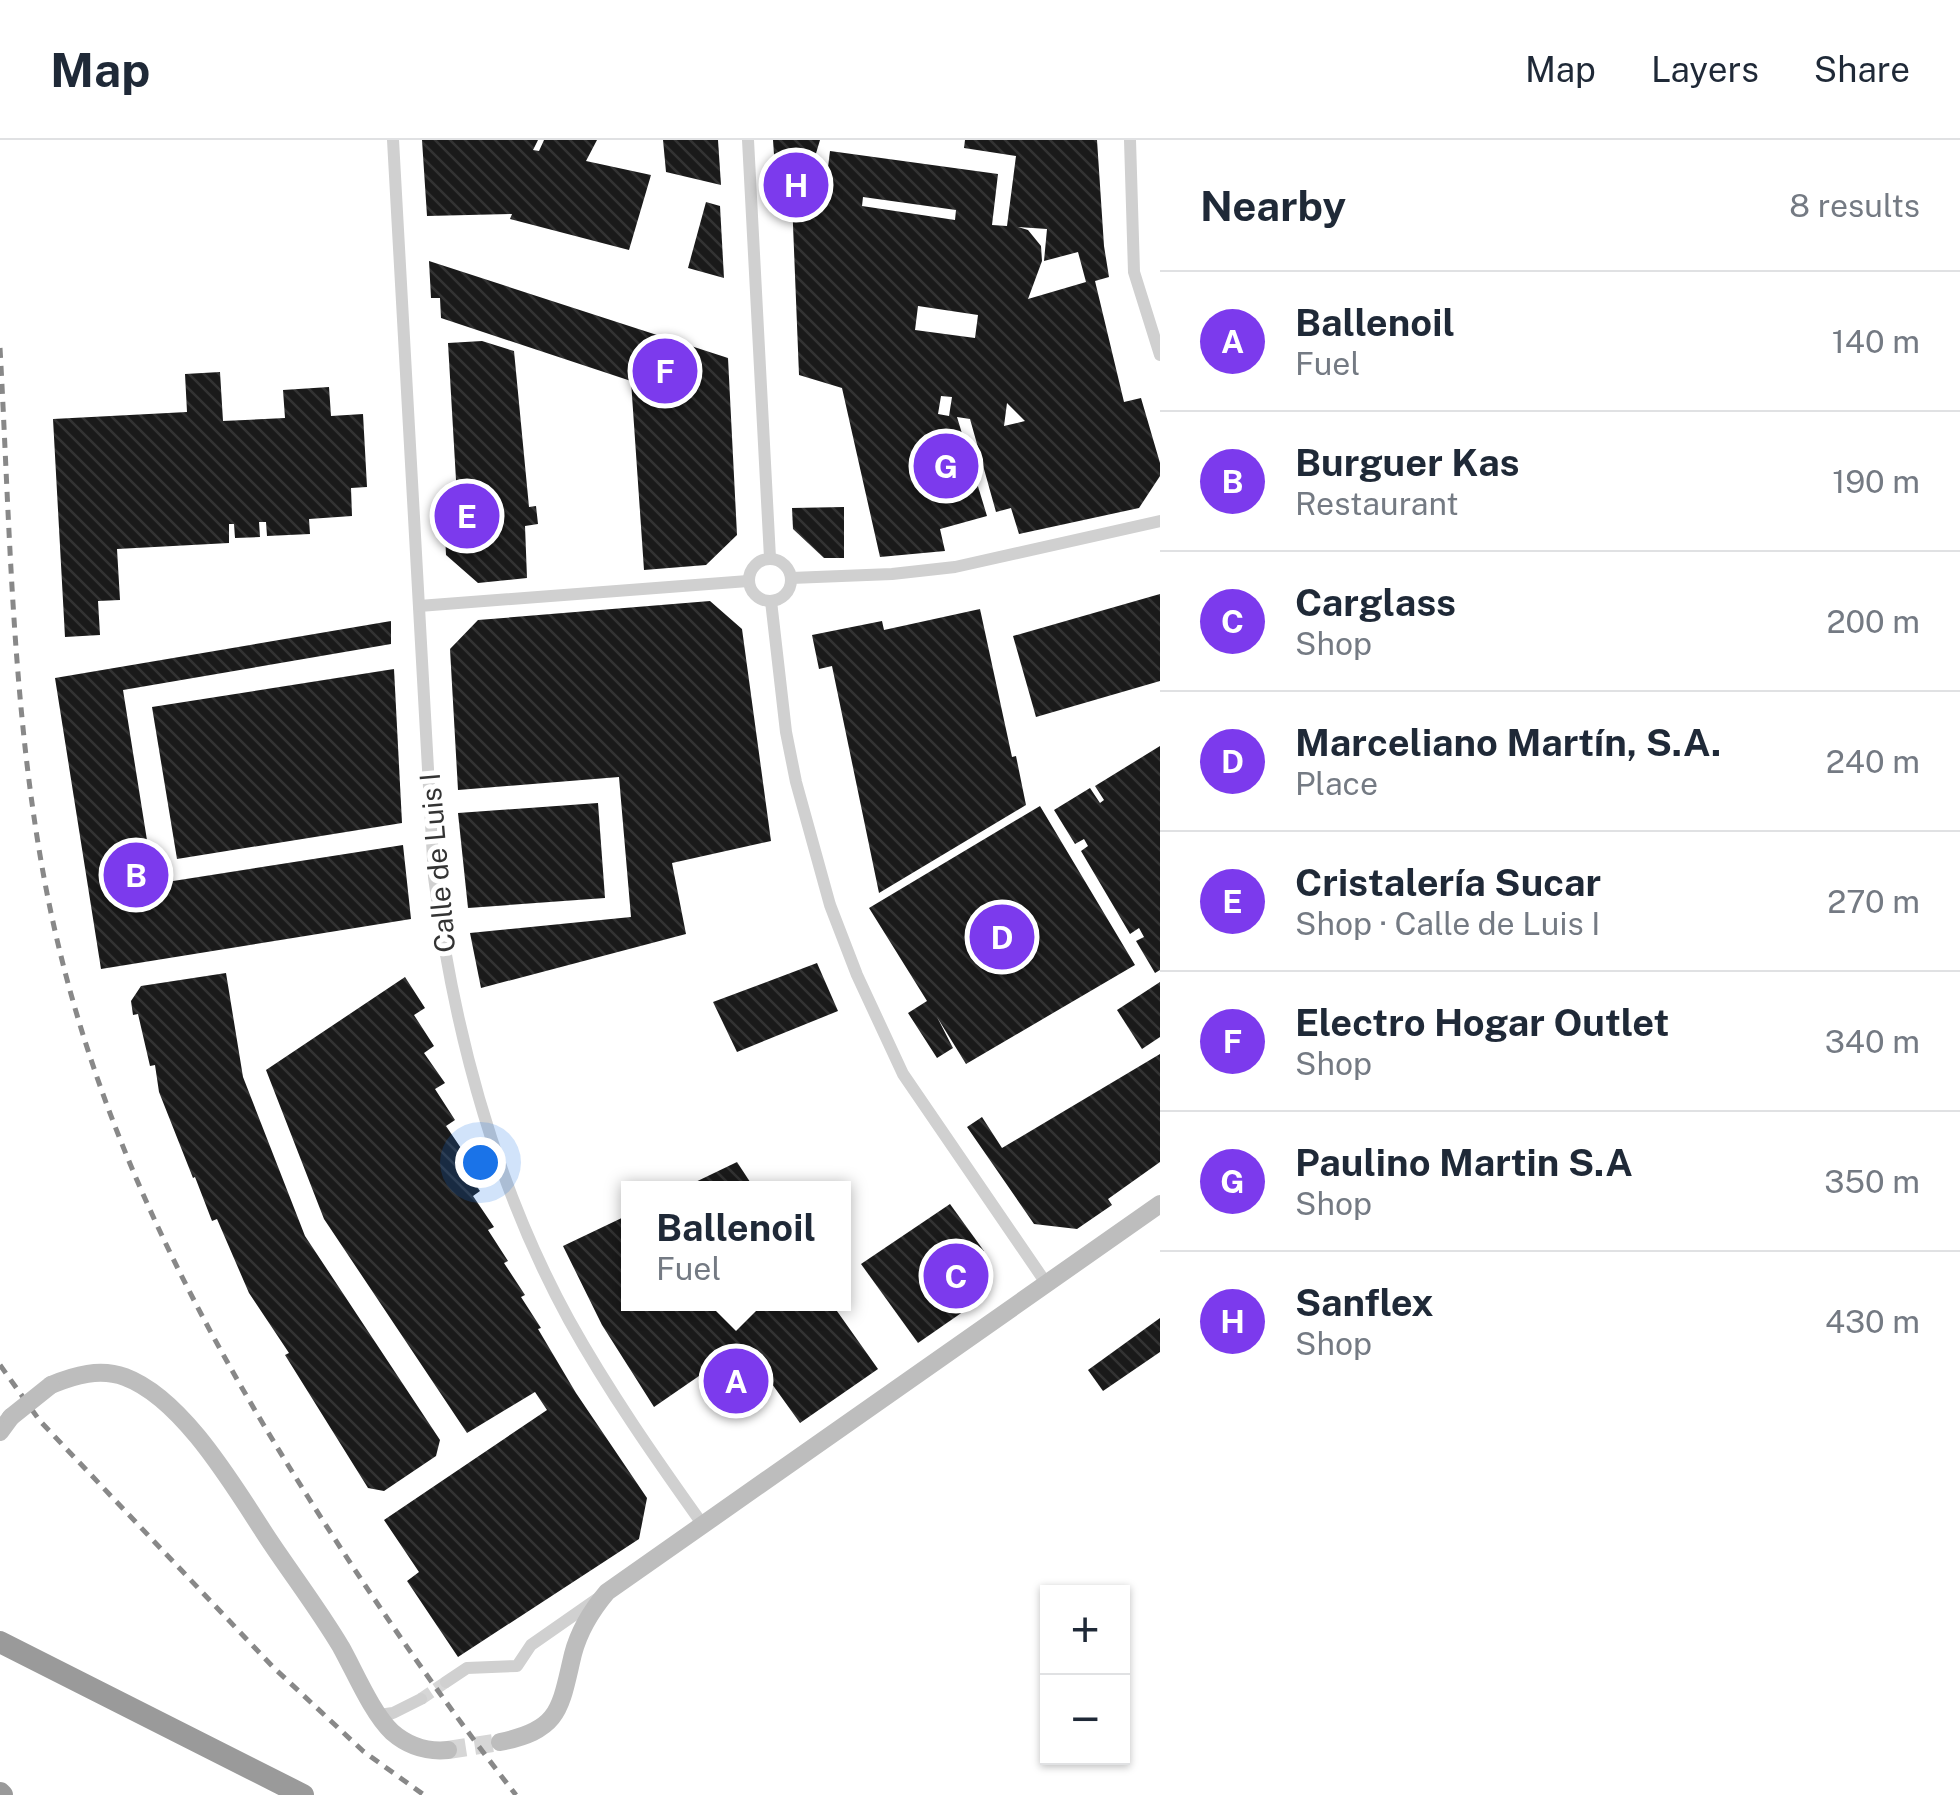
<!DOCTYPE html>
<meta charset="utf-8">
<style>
:root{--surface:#fff;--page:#f2f2f3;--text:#1f2937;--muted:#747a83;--line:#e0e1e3;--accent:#7c3aed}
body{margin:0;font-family:"Public Sans",sans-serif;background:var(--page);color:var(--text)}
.controls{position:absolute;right:30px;bottom:30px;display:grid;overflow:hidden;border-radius:0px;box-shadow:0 2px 8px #0004}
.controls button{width:90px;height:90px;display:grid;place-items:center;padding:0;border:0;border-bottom:2px solid var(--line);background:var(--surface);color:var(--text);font:50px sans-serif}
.you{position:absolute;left:480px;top:1022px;width:35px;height:35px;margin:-25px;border:8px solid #fff;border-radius:50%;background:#1a73e8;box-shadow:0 0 0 15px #1a73e833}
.badge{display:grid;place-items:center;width:65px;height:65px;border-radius:50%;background:var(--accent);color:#fff;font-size:32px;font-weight:700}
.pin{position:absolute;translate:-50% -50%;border:5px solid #fff;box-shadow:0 2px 10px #0006}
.popup{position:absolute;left:621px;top:1041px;width:230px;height:130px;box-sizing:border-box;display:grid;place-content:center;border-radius:0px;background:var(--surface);filter:drop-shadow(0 2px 8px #0005);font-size:32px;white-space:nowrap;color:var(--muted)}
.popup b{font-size:38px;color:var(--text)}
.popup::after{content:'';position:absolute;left:50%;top:100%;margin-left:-20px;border:20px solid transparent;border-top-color:var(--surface)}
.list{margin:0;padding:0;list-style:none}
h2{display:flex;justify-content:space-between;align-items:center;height:130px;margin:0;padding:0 40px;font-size:42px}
h2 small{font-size:32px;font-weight:400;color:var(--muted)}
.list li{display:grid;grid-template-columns:65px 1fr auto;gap:30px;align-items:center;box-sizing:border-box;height:140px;padding:0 40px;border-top:2px solid var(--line)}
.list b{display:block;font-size:38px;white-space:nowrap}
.list p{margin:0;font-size:32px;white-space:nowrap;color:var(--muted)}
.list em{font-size:32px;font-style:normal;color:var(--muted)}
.map{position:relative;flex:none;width:1160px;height:1655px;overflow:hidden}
header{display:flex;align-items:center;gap:60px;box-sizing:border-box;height:140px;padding:0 50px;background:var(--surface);border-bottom:2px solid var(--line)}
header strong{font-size:48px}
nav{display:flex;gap:55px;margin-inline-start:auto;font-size:35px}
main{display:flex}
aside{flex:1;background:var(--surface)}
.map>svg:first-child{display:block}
</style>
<header>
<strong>Map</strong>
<nav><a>Map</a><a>Layers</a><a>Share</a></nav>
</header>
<main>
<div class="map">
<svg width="1160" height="1655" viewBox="0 0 1160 1655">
<defs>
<pattern id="building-back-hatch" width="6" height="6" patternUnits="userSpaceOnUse" patternTransform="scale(2.5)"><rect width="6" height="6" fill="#1a1a1a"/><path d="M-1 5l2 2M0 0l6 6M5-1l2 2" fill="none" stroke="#333"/></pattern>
</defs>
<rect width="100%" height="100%" fill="#fff"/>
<g fill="url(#building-back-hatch)" fill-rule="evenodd">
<polygon points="422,0 538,0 533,10 539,11 544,0 597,0 586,21 651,35 629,110 510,79 512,74 427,76"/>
<polygon points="663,0 718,0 721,45 666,32"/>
<path d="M773,0H820L803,57L824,60L830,11L998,34L992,85L1007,86L1016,16L964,8L965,0H1097L1104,106L1109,137L1095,141L1124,262L1141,258L1160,323V336L1139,368L1019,394L1011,368L996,372L970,279L957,277L987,376L940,389L945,411L880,417L842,248L799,235L792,60L777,58ZM863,57L956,70L955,80L862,66ZM1018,87L1047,89L1044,121L1078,112L1086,142L1028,159L1042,121L1041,106L1028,90ZM918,166L978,175L975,198L915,190ZM941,256L952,257L949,276L938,274ZM1007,263L1025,281L1004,286Z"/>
<polygon points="706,62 720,66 724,138 688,128"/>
<polygon points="429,121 728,218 737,395 706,425 644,430 631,241 441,178 440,158 431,158"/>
<polygon points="482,201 514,211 529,367 536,366 538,384 525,386 527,438 478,443 446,415 445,393 459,391 448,203"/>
<polygon points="220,232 223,281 285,278 283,250 329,247 331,276 363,274 367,347 351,348 352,376 309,379 310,394 267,396 266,382 259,382 260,397 235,398 234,384 229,384 229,403 117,409 120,460 98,461 100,495 65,497 53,279 187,272 185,234"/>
<polygon points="844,367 844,418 824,418 793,389 792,368"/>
<polygon points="1160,454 1160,541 1036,577 1013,496"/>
<polygon points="710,461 742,489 771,701 672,723 686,794 481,848 470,793 631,777 619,637 458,650 450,509 478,480"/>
<polygon points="980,469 1012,617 1016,616 1026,665 879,753 832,526 819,529 812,495 882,481 884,490"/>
<polygon points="391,481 391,504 123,550 154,744 403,705 411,779 101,829 55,538"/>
<polygon points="394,529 402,683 177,719 152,567"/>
<polygon points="1160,606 1160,830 1155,833 1136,801 1144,797 1139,788 1130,794 1081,711 1088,706 1084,699 1075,704 1054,670 1090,648 1100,663 1104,660 1095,646"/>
<polygon points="598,663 605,758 468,768 458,673"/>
<polygon points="1040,666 1135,825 966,924 937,877 953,908 937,918 908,873 927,861 869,768"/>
<polygon points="817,823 838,871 737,912 713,862"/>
<polygon points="226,833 243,937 305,1096 440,1300 436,1316 384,1351 368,1348 285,1215 289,1213 249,1153 217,1079 212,1081 195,1037 193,1038 159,952 155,925 150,926 138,874 133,875 131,861 141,846"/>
<polygon points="405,837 425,868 414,875 434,906 424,913 445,943 435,949 455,980 446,986 467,1017 460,1021 480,1051 473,1056 494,1087 488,1090 508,1121 504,1123 525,1155 521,1157 541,1188 538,1189 576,1253 647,1358 639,1399 458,1517 407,1441 419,1432 384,1380 547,1270 535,1252 467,1293 324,1079 266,930"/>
<polygon points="1160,842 1160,897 1142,909 1117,870"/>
<polygon points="1160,914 1160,1022 1108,1059 1112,1065 1077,1089 1034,1084 967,987 982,977 1002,1008"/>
<polygon points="737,1022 754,1048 683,1048"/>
<polygon points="950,1064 984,1111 980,1160 918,1203 861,1124"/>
<polygon points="628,1075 628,1164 832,1164 878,1229 800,1283 744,1205 654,1267 602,1185 563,1106"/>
<polygon points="1160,1178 1160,1212 1103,1251 1088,1230"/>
</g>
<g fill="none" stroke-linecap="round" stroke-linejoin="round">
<polyline stroke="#d6d6d6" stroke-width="12" stroke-dasharray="12 6" stroke-linecap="butt" points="421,1559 446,1542"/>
<polyline stroke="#d6d6d6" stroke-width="18" stroke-dasharray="18 9" stroke-linecap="butt" points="448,1610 500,1602"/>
<g stroke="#d0d0d0" stroke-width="12">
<path d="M393,0L434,737C454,892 494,1043 569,1180C609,1252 656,1319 703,1385"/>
<polyline points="748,0 770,418"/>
<polyline points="1130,0 1134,132 1160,215"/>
<circle cx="770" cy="440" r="21"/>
<polyline points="791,438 892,434 955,427 1160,381"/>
<polyline points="771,461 786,592 796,642 830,765 857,835 903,934 1046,1143"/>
<polyline points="419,466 748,441"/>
<polyline points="446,1542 467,1528 517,1526 531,1505 597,1459"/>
<polyline points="379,1575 393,1573 421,1559"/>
</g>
<g stroke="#bdbdbd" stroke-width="18">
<path d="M51,1245C75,1235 100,1228 125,1237C184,1259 236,1350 269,1400C293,1436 319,1470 341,1507C355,1532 372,1573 392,1592C408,1606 427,1612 448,1610"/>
<polyline points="0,1292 11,1277"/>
<path d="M500,1602C561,1590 560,1568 573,1514C579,1491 591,1471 607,1452L1160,1064"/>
</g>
<g stroke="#9a9a9a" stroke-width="22">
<polyline points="0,1502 303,1655"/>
<polyline points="0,1653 2,1655"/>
</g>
<g stroke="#888" stroke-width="5" stroke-dasharray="10 8" stroke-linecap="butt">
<path d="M0,208C10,387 12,568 45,743C88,970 186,1164 308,1357C373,1460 441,1559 516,1655"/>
<polyline points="0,1225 40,1281 273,1527 363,1611 424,1655"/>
</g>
<polyline stroke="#bdbdbd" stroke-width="18" points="11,1277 51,1245"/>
</g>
<g text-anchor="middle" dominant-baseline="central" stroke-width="10" stroke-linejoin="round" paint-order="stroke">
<g font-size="28" fill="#333" stroke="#fff">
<text transform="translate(437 723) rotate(-95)">Calle de Luis I</text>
</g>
</g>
</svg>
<div class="controls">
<button>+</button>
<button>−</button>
</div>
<div class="you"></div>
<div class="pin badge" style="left:736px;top:1241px">A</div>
<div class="popup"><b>Ballenoil</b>Fuel</div>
<div class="pin badge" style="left:136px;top:735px">B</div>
<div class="pin badge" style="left:956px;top:1136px">C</div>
<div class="pin badge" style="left:1002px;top:797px">D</div>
<div class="pin badge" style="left:467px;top:376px">E</div>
<div class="pin badge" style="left:665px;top:231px">F</div>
<div class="pin badge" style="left:946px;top:326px">G</div>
<div class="pin badge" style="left:796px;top:45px">H</div>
</div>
<aside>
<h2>Nearby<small>8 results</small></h2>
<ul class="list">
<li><span class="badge">A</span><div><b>Ballenoil</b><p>Fuel</p></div><em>140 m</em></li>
<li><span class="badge">B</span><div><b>Burguer Kas</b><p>Restaurant</p></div><em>190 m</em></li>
<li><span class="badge">C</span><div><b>Carglass</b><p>Shop</p></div><em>200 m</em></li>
<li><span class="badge">D</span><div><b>Marceliano Martín, S.A.</b><p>Place</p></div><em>240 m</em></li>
<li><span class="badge">E</span><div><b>Cristalería Sucar</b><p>Shop · Calle de Luis I</p></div><em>270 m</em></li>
<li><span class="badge">F</span><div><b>Electro Hogar Outlet</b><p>Shop</p></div><em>340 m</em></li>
<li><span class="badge">G</span><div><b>Paulino Martin S.A</b><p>Shop</p></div><em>350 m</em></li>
<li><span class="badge">H</span><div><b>Sanflex</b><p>Shop</p></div><em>430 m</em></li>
</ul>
</aside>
</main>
